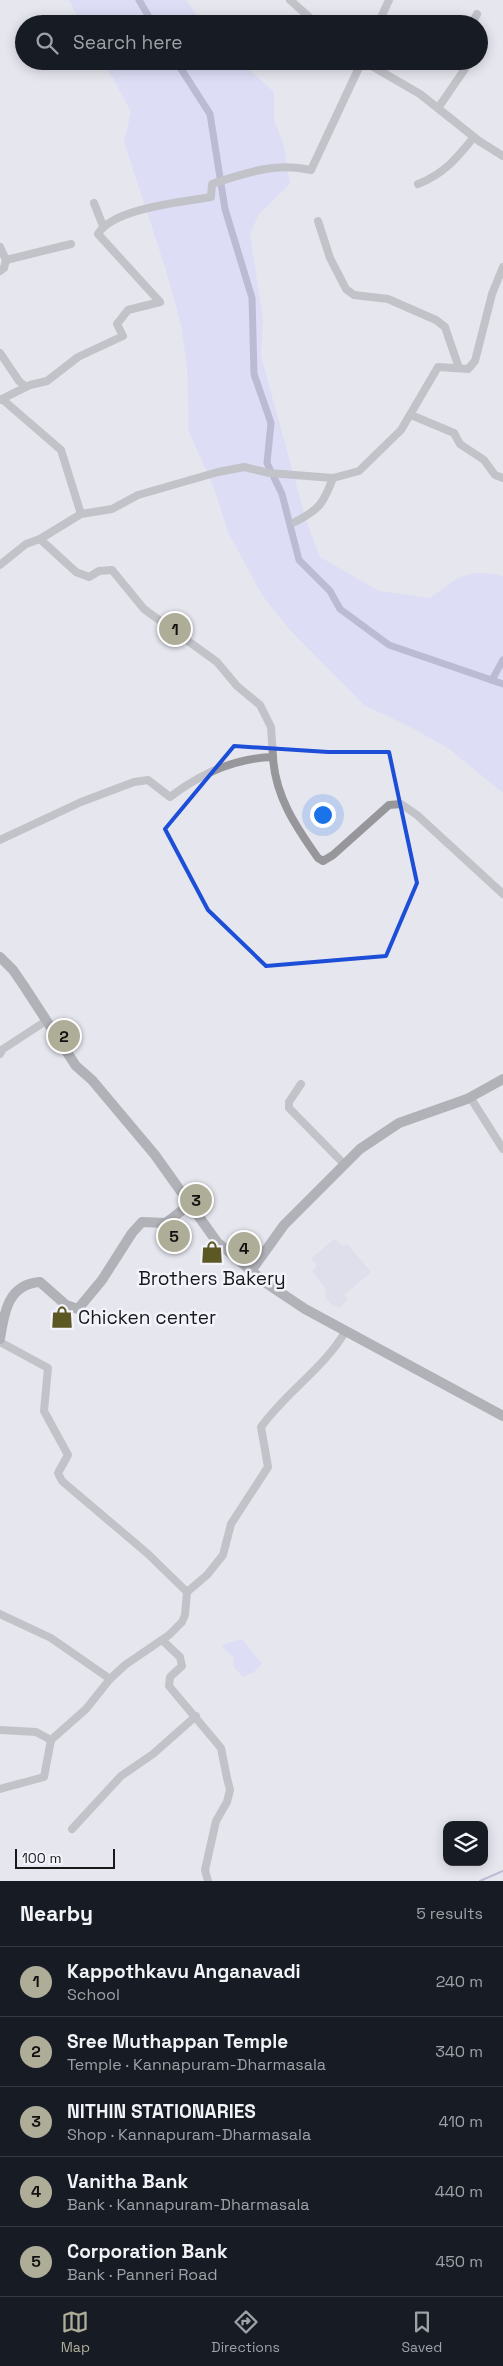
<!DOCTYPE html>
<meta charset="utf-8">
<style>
:root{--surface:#171b24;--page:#20242c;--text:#f1f3f6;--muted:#9ea1a6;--line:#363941;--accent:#aead98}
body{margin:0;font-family:"Space Grotesk",sans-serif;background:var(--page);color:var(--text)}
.controls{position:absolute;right:15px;bottom:15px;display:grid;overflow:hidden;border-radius:10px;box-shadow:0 2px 12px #0003}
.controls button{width:45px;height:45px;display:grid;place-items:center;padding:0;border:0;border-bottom:1px solid var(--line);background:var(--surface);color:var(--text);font:25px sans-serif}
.scale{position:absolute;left:15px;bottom:12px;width:100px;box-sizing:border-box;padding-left:5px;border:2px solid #19191c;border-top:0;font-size:14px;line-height:18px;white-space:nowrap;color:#19191c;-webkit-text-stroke:4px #f3f3fc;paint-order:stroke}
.you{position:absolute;left:322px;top:814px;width:18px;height:18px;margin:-12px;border:4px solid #fff;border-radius:50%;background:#1a73e8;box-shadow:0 0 0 8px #1a73e833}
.badge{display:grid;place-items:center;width:32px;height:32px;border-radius:50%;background:var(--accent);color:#111;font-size:16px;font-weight:700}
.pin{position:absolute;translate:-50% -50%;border:2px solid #fff;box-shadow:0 1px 5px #0006}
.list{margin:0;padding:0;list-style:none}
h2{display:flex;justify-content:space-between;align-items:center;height:65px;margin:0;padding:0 20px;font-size:21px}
h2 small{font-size:16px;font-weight:400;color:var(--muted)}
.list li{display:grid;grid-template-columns:32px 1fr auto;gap:15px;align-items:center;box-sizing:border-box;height:70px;padding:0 20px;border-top:1px solid var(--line)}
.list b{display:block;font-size:19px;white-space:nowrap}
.list p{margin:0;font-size:16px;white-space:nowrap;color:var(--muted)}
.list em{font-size:16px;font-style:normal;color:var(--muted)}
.icon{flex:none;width:28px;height:28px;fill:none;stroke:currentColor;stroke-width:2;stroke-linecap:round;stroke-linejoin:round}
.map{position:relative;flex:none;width:503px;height:1881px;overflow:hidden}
.search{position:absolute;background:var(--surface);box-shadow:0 2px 12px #0003;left:15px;right:15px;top:15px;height:55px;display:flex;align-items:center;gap:12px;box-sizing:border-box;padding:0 18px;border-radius:28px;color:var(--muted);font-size:19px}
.sheet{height:415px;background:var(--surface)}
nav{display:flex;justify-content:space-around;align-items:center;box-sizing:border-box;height:70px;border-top:1px solid var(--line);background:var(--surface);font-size:14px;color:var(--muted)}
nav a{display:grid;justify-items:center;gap:2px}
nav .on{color:var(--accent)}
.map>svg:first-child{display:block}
</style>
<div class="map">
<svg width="503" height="1881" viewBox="0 0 503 1881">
<rect width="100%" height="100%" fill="#e6e6ef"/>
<polygon fill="#d6d7e6" points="334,1239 344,1246 347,1244 371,1272 344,1295 348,1300 338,1308 336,1305 334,1307 326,1298 325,1288 312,1271 317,1266 311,1259"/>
<g fill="#d3d3fe">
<polygon points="69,0 186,0 203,24 81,24"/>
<path d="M101,61H239L274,92V120L284,146L290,184L259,214L250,234L263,319L261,356L306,520L320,557L379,591L430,598C459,577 466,568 503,576V793L448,748L408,726L364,705L288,628L262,595L228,532L214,488L189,432L187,367L181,324L165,267L124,142L131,112L113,78Z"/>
<polygon points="242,1639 262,1664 254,1672 243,1677 233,1666 234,1657 222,1647 224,1644"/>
</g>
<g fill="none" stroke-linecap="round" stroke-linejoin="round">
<polyline stroke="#8887b3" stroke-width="2" points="480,1881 503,1871"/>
<g stroke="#8887b3" stroke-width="7">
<polyline points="139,0 153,24"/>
<polyline points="176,61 210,114 225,209 252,298 254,374 271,423 267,463 282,494 299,560 330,591 340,609 389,645 503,684"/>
<polyline points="492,680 503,660"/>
</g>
<g stroke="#97979b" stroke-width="8">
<polyline points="290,0 317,24"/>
<polyline points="378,24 389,0"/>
<polyline points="472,24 477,14"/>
<polyline points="363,61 420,94 479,141 503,156"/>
<polyline points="438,108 467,66 468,61"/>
<path d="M418,184C444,174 457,158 474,137"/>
<polyline points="94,203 103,226"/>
<polyline points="318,221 330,258 346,289 354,295 388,299 436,320 445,327 459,368"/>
<polyline points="0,247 6,260 71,244"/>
<polyline points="0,271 4,268 6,260"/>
<polyline points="0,353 19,381 26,387"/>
<polyline points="2,399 61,450 81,514"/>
<path d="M0,400L30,385L47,381L78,357L123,336L117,324L128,310L160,302L98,234C113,208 183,202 211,197L212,184C246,173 275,162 311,170L362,61"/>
<polyline points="411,415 454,433 460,444 484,460 495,475 503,478"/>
<path d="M295,522C320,509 323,504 333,478"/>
<polyline points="40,539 81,514 112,509 138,495 218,472 244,467 269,473 333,478 359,471 401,430 438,367 468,369 475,361 492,294 503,267"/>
<polyline points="0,565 26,544 40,539 76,572 89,577 99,571 112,570 144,609 217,662 237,686 260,705 271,727 273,757"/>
<path d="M0,840L81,802L134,782L148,780L170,797C200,774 234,758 273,757C275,796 296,827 318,858L323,861L333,855L389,805L401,804L417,815L503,894"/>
<polyline points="0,1054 3,1049 46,1021"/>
<polyline points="301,1084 289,1102 289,1108 345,1165"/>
<polyline points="470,1097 503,1149"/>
<polyline points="0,1342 48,1368 44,1411 68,1455 58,1473 62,1481 148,1554 187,1592"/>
<polyline points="0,1614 51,1638 110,1679"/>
<polyline points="162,1640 180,1657 182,1666 170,1677 169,1686 221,1748 227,1778 230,1790 227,1802 216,1821 205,1870 208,1881"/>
<polyline points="0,1730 36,1732 51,1740"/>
<path d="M0,1789L44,1777L51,1740L86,1709L110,1679L125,1665L169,1635L182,1622L185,1615L187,1592L207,1575L223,1555L231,1524L268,1467L261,1427C286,1392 324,1368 345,1332"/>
<polyline points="72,1829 121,1776 153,1754 196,1716"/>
</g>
<g stroke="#717176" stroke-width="10">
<polyline points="0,957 13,970 24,986 76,1066 92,1080 155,1155 217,1242 266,1283 305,1309 503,1416"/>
<polyline points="251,1271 284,1225 360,1149 399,1123 467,1099 503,1079"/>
<path d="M0,1339C4,1313 8,1284 40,1282L66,1305L78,1309L102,1280L132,1233L142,1222L166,1223L189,1205"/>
</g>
</g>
<path d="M0 0H503V1881H0ZM234,746L328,752H389L417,883L386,956L266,966L208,910L165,829Z" fill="#e6e6ef" fill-opacity=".55" fill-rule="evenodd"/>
<path fill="none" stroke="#1d4ed8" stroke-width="4" stroke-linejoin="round" d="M234,746L328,752H389L417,883L386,956L266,966L208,910L165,829Z"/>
<defs>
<symbol id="shop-bare" viewBox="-9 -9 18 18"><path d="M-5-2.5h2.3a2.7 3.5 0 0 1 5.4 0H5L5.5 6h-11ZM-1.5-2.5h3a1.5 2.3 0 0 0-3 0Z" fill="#5c5824" stroke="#f3f3fc" stroke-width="2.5" paint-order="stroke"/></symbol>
</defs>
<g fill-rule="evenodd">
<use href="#shop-bare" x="196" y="1236" width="32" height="32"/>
<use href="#shop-bare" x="46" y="1301" width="32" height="32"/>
</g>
<g text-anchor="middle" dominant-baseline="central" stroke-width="5" stroke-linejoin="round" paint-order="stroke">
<g font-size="19" fill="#19191c" stroke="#f3f3fc">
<text x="212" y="1278">Brothers Bakery</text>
<text x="78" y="1317" text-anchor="start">Chicken center</text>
</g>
</g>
</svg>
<div class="controls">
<button><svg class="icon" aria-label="layers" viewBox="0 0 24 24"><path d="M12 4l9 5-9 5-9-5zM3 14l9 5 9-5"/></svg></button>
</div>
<div class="scale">100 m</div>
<div class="you"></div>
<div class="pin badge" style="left:175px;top:629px">1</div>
<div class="pin badge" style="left:64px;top:1036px">2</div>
<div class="pin badge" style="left:196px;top:1200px">3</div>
<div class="pin badge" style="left:244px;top:1248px">4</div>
<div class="pin badge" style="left:174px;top:1236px">5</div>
<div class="search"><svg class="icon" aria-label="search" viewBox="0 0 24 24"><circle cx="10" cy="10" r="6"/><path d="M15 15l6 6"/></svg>Search here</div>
</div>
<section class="sheet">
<h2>Nearby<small>5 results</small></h2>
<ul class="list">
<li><span class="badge">1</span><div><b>Kappothkavu Anganavadi</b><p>School</p></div><em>240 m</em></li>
<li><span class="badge">2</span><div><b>Sree Muthappan Temple</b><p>Temple · Kannapuram-Dharmasala</p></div><em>340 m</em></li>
<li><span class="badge">3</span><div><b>NITHIN STATIONARIES</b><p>Shop · Kannapuram-Dharmasala</p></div><em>410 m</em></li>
<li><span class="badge">4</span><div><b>Vanitha Bank</b><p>Bank · Kannapuram-Dharmasala</p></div><em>440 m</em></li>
<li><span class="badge">5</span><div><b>Corporation Bank</b><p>Bank · Panneri Road</p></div><em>450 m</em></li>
</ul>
</section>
<nav>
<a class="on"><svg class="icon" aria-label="map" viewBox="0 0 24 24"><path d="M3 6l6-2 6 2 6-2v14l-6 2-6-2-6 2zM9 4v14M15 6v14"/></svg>Map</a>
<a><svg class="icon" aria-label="directions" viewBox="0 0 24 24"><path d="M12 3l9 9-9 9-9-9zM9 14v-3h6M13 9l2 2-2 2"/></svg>Directions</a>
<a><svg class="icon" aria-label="saved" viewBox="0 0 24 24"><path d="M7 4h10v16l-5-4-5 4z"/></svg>Saved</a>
</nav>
